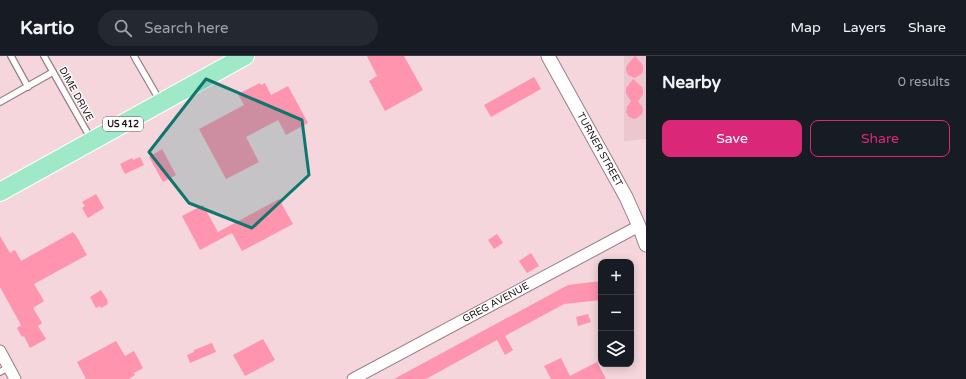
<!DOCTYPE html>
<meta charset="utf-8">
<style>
:root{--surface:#171b24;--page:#242831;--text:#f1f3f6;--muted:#9ea1a6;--line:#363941;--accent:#db2777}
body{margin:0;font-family:"Varela Round",sans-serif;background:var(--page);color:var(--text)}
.controls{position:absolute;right:12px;bottom:12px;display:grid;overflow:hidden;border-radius:8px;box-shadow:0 2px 10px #0003}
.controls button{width:36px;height:36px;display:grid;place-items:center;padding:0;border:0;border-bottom:1px solid var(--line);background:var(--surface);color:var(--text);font:20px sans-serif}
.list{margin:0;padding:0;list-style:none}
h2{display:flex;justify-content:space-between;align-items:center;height:52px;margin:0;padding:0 16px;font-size:17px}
h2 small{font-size:13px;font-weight:400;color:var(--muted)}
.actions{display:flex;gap:8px;padding:12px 16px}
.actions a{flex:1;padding:9px 0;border:1px solid var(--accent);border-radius:8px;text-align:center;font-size:14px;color:var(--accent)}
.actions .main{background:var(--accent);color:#fff}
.icon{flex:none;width:22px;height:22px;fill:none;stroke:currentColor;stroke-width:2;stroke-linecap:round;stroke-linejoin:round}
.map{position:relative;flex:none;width:646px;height:323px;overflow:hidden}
header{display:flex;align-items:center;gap:24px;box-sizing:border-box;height:56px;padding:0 20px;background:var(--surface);border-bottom:1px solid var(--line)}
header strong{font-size:19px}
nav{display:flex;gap:22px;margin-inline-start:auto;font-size:14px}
.search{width:280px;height:36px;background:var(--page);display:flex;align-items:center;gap:10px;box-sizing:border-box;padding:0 14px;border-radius:22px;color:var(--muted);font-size:15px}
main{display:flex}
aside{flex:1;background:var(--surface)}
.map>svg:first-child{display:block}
</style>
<header>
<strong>Kartio</strong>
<div class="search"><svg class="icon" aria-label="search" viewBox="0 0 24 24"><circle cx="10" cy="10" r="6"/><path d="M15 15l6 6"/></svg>Search here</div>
<nav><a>Map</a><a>Layers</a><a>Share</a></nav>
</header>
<main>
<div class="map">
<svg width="646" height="323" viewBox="0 0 646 323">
<rect width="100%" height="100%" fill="#f4d6dc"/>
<polygon fill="#edc7cf" points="624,0 646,0 646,83 624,85"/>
<g fill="#fe94ae">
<polygon points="367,0 404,0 423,34 385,55 369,25 377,20"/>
<polygon points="635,0 642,8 643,11 643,15 641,18 635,22 628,19 626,14 627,9"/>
<polygon points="534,21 541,33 491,61 484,49"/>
<polygon points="633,23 642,31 643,34 643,38 638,46 642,50 643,54 642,58 637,62 634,63 629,61 626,56 627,51 631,45 626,38 626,32"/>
<polygon points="260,27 261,29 265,27 271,39 288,30 308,67 286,79 278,64 246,81 259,106 226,123 199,73 244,49 238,38"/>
<polygon points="162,93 176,119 163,126 149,101"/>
<polygon points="140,101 144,109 125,118 120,108 132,102 133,104"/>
<polygon points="96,138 104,152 88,162 82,152 85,150 82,146"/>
<polygon points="279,143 293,168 242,195 232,177 200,194 182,160 203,149 218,176"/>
<polygon points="73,176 74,178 75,178 87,199 34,228 44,245 33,252 42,267 38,270 46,283 30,292 24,280 22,281 17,272 21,269 0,231 0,180 10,197 15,194 21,205"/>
<polygon points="497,178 503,187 494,193 488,184"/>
<polygon points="531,197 539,210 527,217 519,205"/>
<polygon points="601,225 601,244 564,248 505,280 513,294 505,299 497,284 426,323 394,323 568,229"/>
<polygon points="101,234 108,245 107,246 108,248 101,252 100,250 96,252 90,241"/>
<polygon points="588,258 591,266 578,270 576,261"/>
<polygon points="263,283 275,304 245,320 233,299"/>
<polygon points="116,285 125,300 134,295 143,312 134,317 135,319 129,323 86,323 77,306"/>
<polygon points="212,287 216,296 190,307 187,299 194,296 194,294"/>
<polygon points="561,302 570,320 597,306 606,323 551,323 544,310"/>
</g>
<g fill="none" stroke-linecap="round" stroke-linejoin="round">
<defs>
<g id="service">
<polyline points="11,0 28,31"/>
<polyline points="44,0 91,83"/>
<polyline points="134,0 160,45"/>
<polyline points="0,46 53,16"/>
<polyline points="0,316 9,311"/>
</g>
<g id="minor">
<polyline points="0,295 15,323"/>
<path id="s1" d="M353,323L639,170"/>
</g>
<g id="tertiary">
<path id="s2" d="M548,0L626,141L639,170L646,189"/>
</g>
<polyline id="trunk" points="0,136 245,0"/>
</defs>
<use href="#service" stroke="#9a7f85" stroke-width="8"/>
<use href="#minor" stroke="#9a7f85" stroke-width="13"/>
<use href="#tertiary" stroke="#9a7f85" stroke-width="15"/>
<use href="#trunk" stroke="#fff" stroke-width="20"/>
<use href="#service" stroke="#fff" stroke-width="5.5"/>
<use href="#minor" stroke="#fff" stroke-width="11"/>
<use href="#tertiary" stroke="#fff" stroke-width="13"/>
<use href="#trunk" stroke="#9fe8c8" stroke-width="18"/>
</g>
<path fill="#0f766e" fill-opacity="0.2" stroke="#0f766e" stroke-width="3" stroke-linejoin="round" d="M206,23L302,64L309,119L252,172L189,147L149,96Z"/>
<g text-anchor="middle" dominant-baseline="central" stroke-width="3" stroke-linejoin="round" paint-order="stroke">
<rect fill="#fff" stroke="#625a5c" stroke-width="1" x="103" y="61" width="40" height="14" rx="3"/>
<g font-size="9" font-weight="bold" fill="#1e1416">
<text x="123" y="68">US 412</text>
</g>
<g font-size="10" fill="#1e1416" stroke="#fff">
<text transform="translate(76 38) rotate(61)">DIME DRIVE</text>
<text stroke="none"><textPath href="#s2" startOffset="107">TURNER STREET</textPath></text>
<text stroke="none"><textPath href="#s1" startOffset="162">GREG AVENUE</textPath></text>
</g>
</g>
</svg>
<div class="controls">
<button>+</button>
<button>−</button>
<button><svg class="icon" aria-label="layers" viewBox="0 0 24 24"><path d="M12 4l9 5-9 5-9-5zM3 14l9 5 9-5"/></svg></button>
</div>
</div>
<aside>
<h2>Nearby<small>0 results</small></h2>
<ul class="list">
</ul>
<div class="actions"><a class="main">Save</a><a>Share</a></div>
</aside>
</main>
